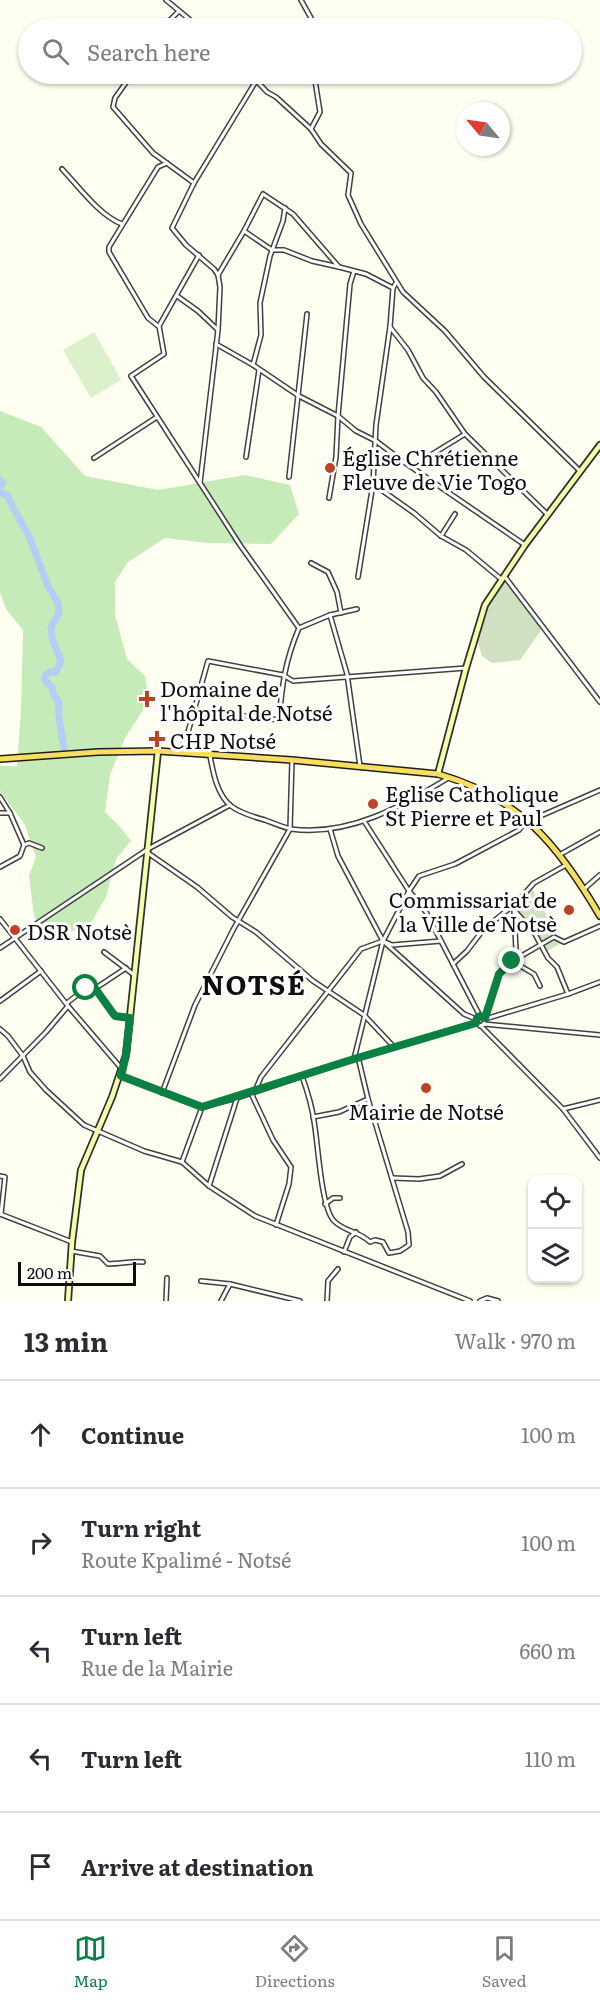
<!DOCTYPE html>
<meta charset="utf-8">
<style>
:root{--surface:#fff;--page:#f2f2f3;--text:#2b2b33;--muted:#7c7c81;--line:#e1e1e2;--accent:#0b8043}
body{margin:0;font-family:Literata,serif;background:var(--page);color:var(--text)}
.controls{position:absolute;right:18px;bottom:18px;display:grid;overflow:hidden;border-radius:12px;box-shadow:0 2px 4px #0004}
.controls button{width:54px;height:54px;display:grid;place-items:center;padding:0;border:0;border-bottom:2px solid var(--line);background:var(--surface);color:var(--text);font:30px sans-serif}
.compass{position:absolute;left:456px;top:102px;width:54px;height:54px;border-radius:50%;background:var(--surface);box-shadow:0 2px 4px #0004;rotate:299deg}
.scale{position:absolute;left:18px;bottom:15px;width:118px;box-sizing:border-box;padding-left:6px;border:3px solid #0e0e0e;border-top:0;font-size:16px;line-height:21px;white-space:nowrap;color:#0e0e0e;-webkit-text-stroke:4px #fff;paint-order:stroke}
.stop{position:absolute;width:18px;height:18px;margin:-14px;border:4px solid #0b8043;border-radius:50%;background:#fff}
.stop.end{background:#0b8043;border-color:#fff;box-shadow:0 2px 6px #0008}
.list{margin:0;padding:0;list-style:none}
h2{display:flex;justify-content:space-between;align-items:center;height:78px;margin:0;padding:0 24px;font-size:26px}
h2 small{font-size:20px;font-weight:400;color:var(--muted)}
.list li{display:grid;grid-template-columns:39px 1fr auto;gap:18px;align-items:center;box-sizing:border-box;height:108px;padding:0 24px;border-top:2px solid var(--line)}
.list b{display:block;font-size:22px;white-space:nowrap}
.list p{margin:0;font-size:20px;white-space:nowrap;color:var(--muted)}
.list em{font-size:20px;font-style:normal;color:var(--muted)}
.icon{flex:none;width:33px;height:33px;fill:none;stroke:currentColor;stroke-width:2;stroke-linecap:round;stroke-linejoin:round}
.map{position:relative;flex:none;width:600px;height:1301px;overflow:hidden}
.search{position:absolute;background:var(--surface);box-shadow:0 2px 4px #0004;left:18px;right:18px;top:18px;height:66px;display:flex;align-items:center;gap:15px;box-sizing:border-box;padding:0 21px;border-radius:33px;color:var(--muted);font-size:22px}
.sheet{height:618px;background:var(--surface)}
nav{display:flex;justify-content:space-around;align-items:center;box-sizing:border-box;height:84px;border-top:2px solid var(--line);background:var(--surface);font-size:16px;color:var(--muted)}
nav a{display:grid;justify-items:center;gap:3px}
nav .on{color:var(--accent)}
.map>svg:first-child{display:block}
</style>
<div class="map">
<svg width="600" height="1301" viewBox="0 0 600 1301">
<rect width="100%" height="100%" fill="#fefff0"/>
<polygon fill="#c7eab9" points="0,411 41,427 85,476 158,490 245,475 290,485 299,514 271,544 207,543 165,538 128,562 115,582 115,615 127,659 145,676 149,701 125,738 110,775 105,812 122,829 131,841 116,859 106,897 88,928 48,936 34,916 29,876 36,857 25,825 0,791 0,766 17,766 21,712 23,630 6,609 0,592"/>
<g fill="#cfe1c0">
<path d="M505,579L541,624L540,632L520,660L492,663L482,656C481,652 479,646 478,642C478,621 491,594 505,579Z"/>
<polygon points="532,888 561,943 544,953 535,933 515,910 521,900"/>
</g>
<polygon fill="#dbf1cb" points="94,332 121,380 91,398 63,350"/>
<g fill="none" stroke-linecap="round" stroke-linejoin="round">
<g stroke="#b4cef6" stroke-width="7">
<polyline points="0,480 3,483 0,486"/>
<path d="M0,492L8,496L12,506L29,536L48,586L58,603L59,613L51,627L52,638L61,661L56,672H49L45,676V681L52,687L53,694L59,702C57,718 62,732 64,748"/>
</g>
<defs>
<g id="minor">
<polyline points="166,0 200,28"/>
<polyline points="301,0 311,18 311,28"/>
<polyline points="162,28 179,11"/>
<polyline points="132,74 115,98 113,107 153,153 194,183"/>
<polyline points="250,74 267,92 276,97 311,129"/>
<polyline points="314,74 320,112 311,129 321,144 351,173 348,195 361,224 403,292 445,331 484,377 580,471"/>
<path d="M62,169C78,186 100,216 122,224"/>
<polyline points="244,231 272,250 284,250 312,261 339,267"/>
<polyline points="199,255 159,326 164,354 131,376 240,545 299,628"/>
<polyline points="218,275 244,231 263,194 293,214 339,267 366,274 393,288"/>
<polyline points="177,296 198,311 218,330"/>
<polyline points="158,326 148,318 109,252 109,247 158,167 167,163"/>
<polyline points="390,327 408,350 423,378 436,392 465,434 548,515"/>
<polyline points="216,344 253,365 299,396 338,416 356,431 376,441 401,460 525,545"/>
<polyline points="253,365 261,335 260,303 270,256 283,221 285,208"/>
<polyline points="246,457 259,370"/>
<polyline points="94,458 157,417"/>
<polyline points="426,458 465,434"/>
<polyline points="289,477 307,314"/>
<polyline points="200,483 218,330 220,287 218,275 214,269 186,245 172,228 194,183 256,81"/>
<polyline points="373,484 414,513 441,536 466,550 501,579"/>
<polyline points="329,498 336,457 338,416 350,284 354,271"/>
<polyline points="441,536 455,514"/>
<polyline points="311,563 328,572 337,592 341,613"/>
<polyline points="358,577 373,484 376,425 390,327 393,288 396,283"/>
<polyline points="505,577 600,702"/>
<polyline points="330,615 347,674 360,766"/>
<path d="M194,710L279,720C282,685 285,661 299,628L330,615L357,609"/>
<polyline points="180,752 188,732 208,661 283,675 293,681 466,668"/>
<path d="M210,756C213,772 217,795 231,806C240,813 254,817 265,820C273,823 282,827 291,829C349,837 402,806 450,777"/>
<polyline points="0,797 10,813 24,845"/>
<polyline points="0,813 10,813"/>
<polyline points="364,821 409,891 426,912 480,1016"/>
<polyline points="529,821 600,790"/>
<polyline points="330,829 338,856 383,941 464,1014 476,1019"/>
<polyline points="148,853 197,887 232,917 256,932 313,981 364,1015 394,1047"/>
<polyline points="561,854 600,832"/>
<polyline points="0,867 20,856 24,845 29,843 42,848"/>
<polyline points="584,889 600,875"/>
<polyline points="515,911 535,934 548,958 557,967 568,994"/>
<polyline points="0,919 68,1006 121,1068"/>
<polyline points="0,948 148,849 230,805"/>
<polyline points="104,952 133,974"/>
<polyline points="512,961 534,974 540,986"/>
<polyline points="511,962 554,937 564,942 600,926"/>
<polyline points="453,964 467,951 483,930 517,902 534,883 566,865"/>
<polyline points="94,987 115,1016 130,1018"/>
<polyline points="0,1001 41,971"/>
<polyline points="67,1003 86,988 99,986 126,968"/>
<polyline points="478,1016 485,1018 484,1024"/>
<polyline points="485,1018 499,974 508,965 516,950 514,910 518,903"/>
<polyline points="485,1019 568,994 600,982"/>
<polyline points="476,1022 480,1026 484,1024 600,1035"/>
<polyline points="481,1026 563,1109 600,1158"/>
<polyline points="0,1029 8,1036 23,1056 30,1072 46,1090 84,1125 144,1151 182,1162 209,1186 255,1216 470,1301"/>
<polyline points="354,1059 383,941 409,891 419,876 455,864 519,830 526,821"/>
<polyline points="121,1075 202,1107 237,1098 354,1059 476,1023"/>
<path d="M302,1076C307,1090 312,1106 314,1121C318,1143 321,1208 334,1221C345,1232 359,1231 370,1242L375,1240L383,1242L389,1253L400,1251L409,1245L408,1232L368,1099L358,1057"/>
<polyline points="0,1079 46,1032 68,1006"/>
<polyline points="255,1091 261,1077 361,949 383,941 392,945 441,941"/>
<polyline points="162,1093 195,1005 233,930 290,829 292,760"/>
<polyline points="251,1093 273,1140 291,1167 289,1184 276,1225"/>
<polyline points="563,1109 600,1100"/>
<polyline points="313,1117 339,1112 368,1099"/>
<polyline points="182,1162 202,1107"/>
<polyline points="0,1176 5,1177 1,1214"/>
<polyline points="393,1178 419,1179 440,1176 462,1164"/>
<polyline points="209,1186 237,1098"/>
<polyline points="325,1204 333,1198 340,1198"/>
<polyline points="0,1214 72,1242"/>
<path d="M71,1251L100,1256L108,1264C121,1264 131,1261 143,1262"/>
<polyline points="344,1252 350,1237 356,1232"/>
<polyline points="201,1281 230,1284"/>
<polyline points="166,1301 167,1278"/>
<polyline points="221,1301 230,1284 300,1301"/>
<polyline points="327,1301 328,1281 338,1269"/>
<polyline points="480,1301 487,1298 498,1301"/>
</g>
<g id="secondary">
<polyline points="438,774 466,668 485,605 525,545 600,445"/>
<polyline points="68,1301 72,1242 81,1170 112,1097 126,1055 158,751"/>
</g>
<path id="trunk" d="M0,759L98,752L158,751L292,760L438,774C520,797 559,846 600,916"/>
</defs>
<use href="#minor" stroke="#414141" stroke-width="6"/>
<use href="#secondary" stroke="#303030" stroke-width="8"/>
<use href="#trunk" stroke="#1f1f1f" stroke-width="8"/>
<use href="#minor" stroke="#fff" stroke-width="3"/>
<use href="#secondary" stroke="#f5ffab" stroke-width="4.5"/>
<use href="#trunk" stroke="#f7de5f" stroke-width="5"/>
</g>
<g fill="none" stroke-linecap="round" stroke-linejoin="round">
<polyline stroke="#0b8043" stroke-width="8" points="86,988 94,987 115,1016 130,1018 126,1055 121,1076 202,1107 354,1059 476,1023 477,1018 480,1016 485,1018 499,974 512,961"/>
</g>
<g fill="#c04225" stroke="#fff" stroke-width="2">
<circle cx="330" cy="468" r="6"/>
<path d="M144 690h6v6h6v6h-6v6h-6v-6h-6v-6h6z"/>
<path d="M154 730h6v6h6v6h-6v6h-6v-6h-6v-6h6z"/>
<circle cx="373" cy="804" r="6"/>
<circle cx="569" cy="910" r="6"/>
<circle cx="15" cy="930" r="6"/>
<circle cx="426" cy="1088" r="6"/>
</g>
<g text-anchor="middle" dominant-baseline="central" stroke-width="6" stroke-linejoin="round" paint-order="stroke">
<g font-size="21" fill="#0e0e0e" stroke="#fff" text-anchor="start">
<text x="342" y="456">Église Chrétienne<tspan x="342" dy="24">Fleuve de Vie Togo</tspan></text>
<text x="160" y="687">Domaine de<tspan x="160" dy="24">l'hôpital de Notsé</tspan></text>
<text x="170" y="739">CHP Notsé</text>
<text x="385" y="792">Eglise Catholique<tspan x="385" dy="24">St Pierre et Paul</tspan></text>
<text x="557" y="898" text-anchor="end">Commissariat de<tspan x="557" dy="24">la Ville de Notsè</tspan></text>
<text x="27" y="930">DSR Notsè</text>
<text x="426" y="1110" text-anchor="middle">Mairie de Notsé</text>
</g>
<g font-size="27" font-weight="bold" letter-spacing="1.5" fill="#0e0e0e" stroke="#fff">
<text x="254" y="983">NOTSÉ</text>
</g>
</g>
</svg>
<div class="controls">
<button><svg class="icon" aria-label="locate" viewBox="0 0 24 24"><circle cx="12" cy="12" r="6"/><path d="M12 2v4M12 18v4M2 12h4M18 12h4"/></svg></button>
<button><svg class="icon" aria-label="layers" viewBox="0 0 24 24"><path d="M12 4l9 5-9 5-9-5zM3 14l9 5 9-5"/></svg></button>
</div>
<svg class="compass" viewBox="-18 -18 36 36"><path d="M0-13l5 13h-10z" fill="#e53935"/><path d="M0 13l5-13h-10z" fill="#7c7c81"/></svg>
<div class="scale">200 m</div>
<div class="stop" style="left:86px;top:988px"></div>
<div class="stop end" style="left:512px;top:961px"></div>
<div class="search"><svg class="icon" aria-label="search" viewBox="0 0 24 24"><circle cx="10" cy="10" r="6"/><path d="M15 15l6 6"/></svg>Search here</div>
</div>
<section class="sheet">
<h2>13 min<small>Walk · 970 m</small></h2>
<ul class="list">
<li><svg class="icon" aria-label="ahead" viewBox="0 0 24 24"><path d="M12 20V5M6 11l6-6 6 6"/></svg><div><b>Continue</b></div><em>100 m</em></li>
<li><svg class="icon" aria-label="right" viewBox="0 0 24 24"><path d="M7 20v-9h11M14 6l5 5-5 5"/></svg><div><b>Turn right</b><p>Route Kpalimé - Notsé</p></div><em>100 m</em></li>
<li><svg class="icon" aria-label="left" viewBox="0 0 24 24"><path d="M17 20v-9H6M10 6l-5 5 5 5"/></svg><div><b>Turn left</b><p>Rue de la Mairie</p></div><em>660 m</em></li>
<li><svg class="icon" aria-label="left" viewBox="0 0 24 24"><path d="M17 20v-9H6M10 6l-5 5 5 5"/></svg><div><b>Turn left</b></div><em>110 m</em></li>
<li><svg class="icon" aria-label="arrive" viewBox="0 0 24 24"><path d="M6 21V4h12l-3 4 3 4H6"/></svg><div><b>Arrive at destination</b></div></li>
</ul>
</section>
<nav>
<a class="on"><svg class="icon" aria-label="map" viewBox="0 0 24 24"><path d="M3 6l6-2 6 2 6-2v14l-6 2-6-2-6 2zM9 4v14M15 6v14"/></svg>Map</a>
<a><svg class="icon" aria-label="directions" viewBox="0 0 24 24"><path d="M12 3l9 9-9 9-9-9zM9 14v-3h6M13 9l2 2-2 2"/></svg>Directions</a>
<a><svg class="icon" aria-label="saved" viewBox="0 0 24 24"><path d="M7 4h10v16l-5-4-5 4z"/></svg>Saved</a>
</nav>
